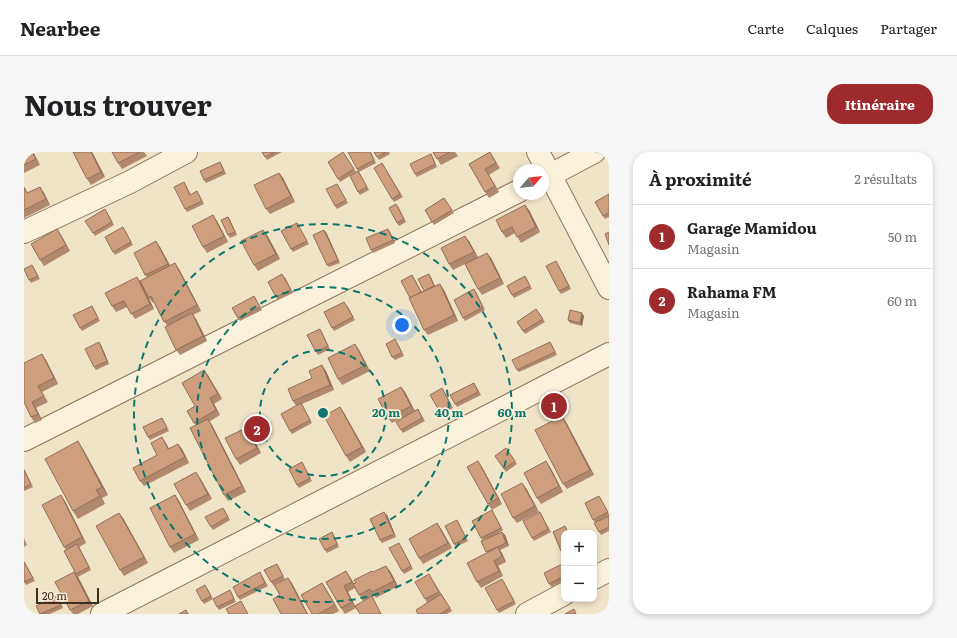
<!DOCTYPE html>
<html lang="fr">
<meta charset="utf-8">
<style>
:root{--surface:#fff;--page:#f6f6f6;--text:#202124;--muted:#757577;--line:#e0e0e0;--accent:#9e2a2b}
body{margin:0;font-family:Literata,serif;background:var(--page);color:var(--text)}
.controls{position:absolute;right:12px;bottom:12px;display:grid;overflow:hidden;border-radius:8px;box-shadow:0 2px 6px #0003}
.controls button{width:36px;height:36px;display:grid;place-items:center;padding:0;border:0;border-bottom:1px solid var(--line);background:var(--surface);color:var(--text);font:20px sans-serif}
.compass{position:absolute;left:489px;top:12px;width:36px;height:36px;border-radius:50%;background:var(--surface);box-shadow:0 2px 6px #0003;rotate:62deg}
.scale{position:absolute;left:12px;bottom:10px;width:63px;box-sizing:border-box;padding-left:4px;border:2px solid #3d2e20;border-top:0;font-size:11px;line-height:14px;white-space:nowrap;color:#3d2e20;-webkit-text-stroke:3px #f7eed8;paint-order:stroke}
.you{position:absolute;left:378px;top:173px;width:14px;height:14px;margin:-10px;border:3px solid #fff;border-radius:50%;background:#1a73e8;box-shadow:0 0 0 6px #1a73e833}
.badge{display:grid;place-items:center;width:26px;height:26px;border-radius:50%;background:var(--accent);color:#fff;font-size:13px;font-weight:700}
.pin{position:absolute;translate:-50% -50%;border:2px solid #fff;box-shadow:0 1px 4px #0006}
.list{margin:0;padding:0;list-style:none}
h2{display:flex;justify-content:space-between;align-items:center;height:52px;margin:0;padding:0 16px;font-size:17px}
h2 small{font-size:13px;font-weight:400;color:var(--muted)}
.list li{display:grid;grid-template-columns:26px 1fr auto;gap:12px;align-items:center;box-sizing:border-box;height:64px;padding:0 16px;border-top:1px solid var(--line)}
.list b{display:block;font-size:15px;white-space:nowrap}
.list p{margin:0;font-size:13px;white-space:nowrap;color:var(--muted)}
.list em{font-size:13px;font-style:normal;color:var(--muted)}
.map{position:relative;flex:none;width:585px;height:462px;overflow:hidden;border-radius:16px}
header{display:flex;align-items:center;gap:24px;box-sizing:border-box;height:56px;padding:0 20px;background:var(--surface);border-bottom:1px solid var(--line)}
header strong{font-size:19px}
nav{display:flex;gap:22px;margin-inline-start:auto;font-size:14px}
.intro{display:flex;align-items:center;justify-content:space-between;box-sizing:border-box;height:96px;padding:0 24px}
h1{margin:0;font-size:28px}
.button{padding:10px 18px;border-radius:16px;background:var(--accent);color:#fff;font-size:14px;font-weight:700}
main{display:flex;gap:24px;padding:0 24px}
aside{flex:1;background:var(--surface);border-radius:16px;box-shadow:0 2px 6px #0003}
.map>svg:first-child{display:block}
</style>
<header>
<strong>Nearbee</strong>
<nav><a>Carte</a><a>Calques</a><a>Partager</a></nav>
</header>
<div class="intro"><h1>Nous trouver</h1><a class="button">Itinéraire</a></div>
<main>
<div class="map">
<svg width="585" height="462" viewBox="0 0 585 462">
<rect width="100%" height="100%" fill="#f0e4c8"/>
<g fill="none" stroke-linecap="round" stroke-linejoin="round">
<defs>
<g id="minor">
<polyline points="514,0 585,136"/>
<polyline points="519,27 570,0"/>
<polyline points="0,80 106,30 162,0"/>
<polyline points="0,288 495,39"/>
<polyline points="570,426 585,418"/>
<polyline points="78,462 585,202"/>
<polyline points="503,462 540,442"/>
</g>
</defs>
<use href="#minor" stroke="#8d765c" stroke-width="24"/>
<use href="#minor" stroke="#faf1dc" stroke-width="22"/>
</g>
<g fill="#b2896c">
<polygon points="0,0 9,0 16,13 0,21"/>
<polygon points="49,0 68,0 81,25 67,33 63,27"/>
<polygon points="88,0 120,0 123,4 98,17 94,11"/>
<polygon points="238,0 258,0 243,8"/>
<polygon points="347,0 352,11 335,20 345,38 336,43 334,40 334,19 333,17"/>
<polygon points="350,0 365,0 366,2 355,8"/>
<polygon points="409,0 431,0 434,4 417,13"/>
<polygon points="466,0 476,16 465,23 475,40 465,46 461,40 445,12"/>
<polygon points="321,3 332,20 316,30 304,10"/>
<polygon points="409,5 413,15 393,25 391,22"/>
<polygon points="196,10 198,13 202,22 182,31 180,28"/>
<polygon points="358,11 379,45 370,50 368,47"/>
<polygon points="255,21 259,26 271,50 246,62 242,57"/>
<polygon points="313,32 324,51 313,57 311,54"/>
<polygon points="162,33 167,43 173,39 180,52 163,60 161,57"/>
<polygon points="0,34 4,41 16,35 20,41 26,53 0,66"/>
<polygon points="585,42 585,65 581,67 579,64"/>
<polygon points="420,46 430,61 410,73 401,58"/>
<polygon points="374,54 382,70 375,74 373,71"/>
<polygon points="505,58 516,80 497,91 491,81 482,86 478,80"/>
<polygon points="83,60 90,73 71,84 69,81"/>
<polygon points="204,65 213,83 206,86 204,83"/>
<polygon points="193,69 204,90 183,101 179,95"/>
<polygon points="273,71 285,92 269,100 267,97"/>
<polygon points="33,77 37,83 46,99 20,114 16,108"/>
<polygon points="364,77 366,80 371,91 349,101 347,98"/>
<polygon points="101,78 109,93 91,103 89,100"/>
<polygon points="239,78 243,83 256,107 234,119 230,113"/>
<polygon points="302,80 316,111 305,115 303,113"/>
<polygon points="445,89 454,105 467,106 480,132 458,143 454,137 441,112 429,118 425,112"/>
<polygon points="136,95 146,114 155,117 177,159 169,163 172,167 183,189 156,203 152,198 143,174 130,150 129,151 125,146 123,125 121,123"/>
<polygon points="534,112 547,137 537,142 535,139"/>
<polygon points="8,113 16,127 7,131 5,128"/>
<polygon points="501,124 508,137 490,146 488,143"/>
<polygon points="113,125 117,131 130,157 111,167 103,155 92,160 88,154"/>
<polygon points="261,125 269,141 254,148 252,145"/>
<polygon points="407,125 411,134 416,132 420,138 434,169 404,183 400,178 386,146 390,126 398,140 400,139"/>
<polygon points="452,140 461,158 441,169 439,166"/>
<polygon points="230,144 238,158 216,169 214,166"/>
<polygon points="323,153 331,168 310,179 308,176"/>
<polygon points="68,154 76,169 58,179 56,176"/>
<polygon points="512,157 521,170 501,182 493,170"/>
<polygon points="560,164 558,174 546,171 544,168"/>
<polygon points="298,180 306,197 294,203 292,200"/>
<polygon points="373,190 380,204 371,208 368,205"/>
<polygon points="526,190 528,193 533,203 495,220 493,218"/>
<polygon points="331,192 335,198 346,219 318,233 314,227"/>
<polygon points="77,193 85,212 72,218 70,215"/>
<polygon points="22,208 34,232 18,240 24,250 12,256 18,268 11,271 7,265 0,250"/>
<polygon points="180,218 198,247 190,252 196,263 185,270 188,273 222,340 204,349 200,343 172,273 170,271 171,254"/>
<polygon points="302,219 310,238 278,252 288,271 268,282 266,279 272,254 269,249 288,226"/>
<polygon points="452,234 457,243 433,255 431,252"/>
<polygon points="377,235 381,240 391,259 394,257 401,269 379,281 377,278 378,266 368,271 364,266"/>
<polygon points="418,236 429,256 418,263 416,260"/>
<polygon points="316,255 320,261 342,300 326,310 322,304"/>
<polygon points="538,264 542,270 570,323 543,337 539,332"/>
<polygon points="140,269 145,279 126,288 124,285"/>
<polygon points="222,276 226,281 237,301 216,313 212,307"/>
<polygon points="138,285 145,297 154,292 158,297 165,311 120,334 116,329 133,303"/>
<polygon points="482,296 493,312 482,320 471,304"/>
<polygon points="59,297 84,343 78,346 81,352 54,367 49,359"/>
<polygon points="278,310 288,329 275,336 273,333"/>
<polygon points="458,315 478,352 468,358 464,352"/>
<polygon points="526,315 539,340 517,352 513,346"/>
<polygon points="0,317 9,335 0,339"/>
<polygon points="176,326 188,347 166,359 162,353"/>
<polygon points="502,336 515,360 493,371 489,366"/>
<polygon points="151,343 155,349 175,388 150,401 146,395"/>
<polygon points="575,344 585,362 585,379 577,383 575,380 571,370 569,368"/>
<polygon points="41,349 62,391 55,395 67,418 54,425 52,422 42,398 40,395"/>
<polygon points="468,358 479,378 470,384 481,383 485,394 476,398 482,410 474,414 479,424 457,436 453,430 463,401 457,389 459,388 457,386"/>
<polygon points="201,359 206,368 189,378 187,375"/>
<polygon points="516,360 527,380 510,389 508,386"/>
<polygon points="363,363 372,385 358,391 356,388"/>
<polygon points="99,366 124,411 100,424 96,418"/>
<polygon points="433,368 444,389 432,395 430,392"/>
<polygon points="413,371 417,377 428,396 399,412 395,406"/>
<polygon points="541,374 543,377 540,381 540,401 539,402 537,399"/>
<polygon points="308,380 310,383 315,395 303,401 301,398"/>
<polygon points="0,386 3,393 0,395"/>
<polygon points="377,394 389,417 380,422 378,419"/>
<polygon points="0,409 11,429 2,433 0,430"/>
<polygon points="540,411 540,428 528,435 525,432"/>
<polygon points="253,412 261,427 249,433 247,430"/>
<polygon points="366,419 374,434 352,446 350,443 339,449 331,436 324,440 332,456 321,462 317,456 302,430 326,425 330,432 349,420"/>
<polygon points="50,420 54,425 69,454 54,462 49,462 46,458"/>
<polygon points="236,420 244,434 216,448 214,445"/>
<polygon points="405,422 428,459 423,462 394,462 403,450 401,447"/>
<polygon points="480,430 492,452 475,461 473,458"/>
<polygon points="298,431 302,437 315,459 309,462 288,462"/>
<polygon points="183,436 189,447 180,452 178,449"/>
<polygon points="206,438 212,450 195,458 193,455"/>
<polygon points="35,447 39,456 26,462 16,462"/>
</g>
<g fill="#916f58">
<polygon points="8,0 9,0 16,13 12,7"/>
<polygon points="67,0 68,0 81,25 77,20"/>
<polygon points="461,17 465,23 475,40 471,34"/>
<polygon points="255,21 259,26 271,50 267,44"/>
<polygon points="16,35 20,41 26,53 22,47"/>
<polygon points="501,53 505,58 516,80 512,75"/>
<polygon points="189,63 193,69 204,90 200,84"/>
<polygon points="204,65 206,68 213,83 211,80"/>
<polygon points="33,77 37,83 46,99 42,93"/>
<polygon points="364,77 366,80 371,91 369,88"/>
<polygon points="239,78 243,83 256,107 252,102"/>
<polygon points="300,78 302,80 316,111 314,108"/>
<polygon points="441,84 445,89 454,106 450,100"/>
<polygon points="132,89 136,95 148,117 144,112"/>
<polygon points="463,101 467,106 480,132 476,126"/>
<polygon points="151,111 155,117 177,159 173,153"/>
<polygon points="113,125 117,131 130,157 126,152"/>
<polygon points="416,132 420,138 434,169 430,163"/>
<polygon points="168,161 172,167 183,189 179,184"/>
<polygon points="558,161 560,164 558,174 556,171"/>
<polygon points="75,190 77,193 85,212 83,209"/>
<polygon points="331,192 335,198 346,219 342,213"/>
<polygon points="18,202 22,208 34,232 30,226"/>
<polygon points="298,213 302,219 310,238 306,233"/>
<polygon points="180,218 184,223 198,247 194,242"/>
<polygon points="377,235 381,240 391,260 387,254"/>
<polygon points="186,246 190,252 196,263 192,258"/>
<polygon points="8,250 12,256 18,268 14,262"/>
<polygon points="316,255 320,261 342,300 338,295"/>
<polygon points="538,264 542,270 570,323 566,318"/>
<polygon points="184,267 188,273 222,340 218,334"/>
<polygon points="222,276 226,281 237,301 233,296"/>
<polygon points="138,285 142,291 148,303 144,297"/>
<polygon points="54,289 59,297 84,343 78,335"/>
<polygon points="154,292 158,297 165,311 161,305"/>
<polygon points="454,309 458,315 478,352 474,346"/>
<polygon points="522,309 526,315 539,340 535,334"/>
<polygon points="172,320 176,326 188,347 184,342"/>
<polygon points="498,331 502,336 515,360 511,354"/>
<polygon points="72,338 78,346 81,352 76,344"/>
<polygon points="37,343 41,349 62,391 58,385"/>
<polygon points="151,343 155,349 175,388 171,382"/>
<polygon points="360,360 363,363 372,385 370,382"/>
<polygon points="95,361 99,366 124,411 120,405"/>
<polygon points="413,371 417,377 428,396 424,391"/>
<polygon points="478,380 481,383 485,394 482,391"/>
<polygon points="53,392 55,395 67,418 65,415"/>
<polygon points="474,395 478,401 482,410 478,404"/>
<polygon points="470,409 474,414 479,424 475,419"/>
<polygon points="362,414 366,419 374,434 370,429"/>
<polygon points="322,419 326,425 332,435 328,430"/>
<polygon points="50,420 54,425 69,454 65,449"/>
<polygon points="264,426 268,431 284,462 283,462"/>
<polygon points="298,431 302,437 315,459 311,453"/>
<polygon points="320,434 324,440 332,456 328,450"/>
</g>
<g fill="#cf9f7d" stroke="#916f58">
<polygon points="0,0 8,0 12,7 0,13"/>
<polygon points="49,0 67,0 77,20 63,27"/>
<polygon points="88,0 116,0 94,11"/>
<polygon points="238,0 251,0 241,5"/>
<polygon points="319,0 330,17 314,27 304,10"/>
<polygon points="325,0 346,0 350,8 333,17 324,0"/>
<polygon points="350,0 362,0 353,5"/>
<polygon points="409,0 426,0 413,7"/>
<polygon points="466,0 472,11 461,17 471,34 461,40 445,12"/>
<polygon points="407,2 411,12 391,22 386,12"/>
<polygon points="196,10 200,19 180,28 176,19"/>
<polygon points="358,11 376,42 368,47 350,16"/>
<polygon points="334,19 343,35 334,40 326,24"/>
<polygon points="255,21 267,44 242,57 230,33"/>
<polygon points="160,30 166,43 173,39 178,49 161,57 150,35"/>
<polygon points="313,32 322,48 311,54 302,37"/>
<polygon points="16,35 22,47 0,58 0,36 3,41"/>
<polygon points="585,42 585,61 579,64 571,50"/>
<polygon points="420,46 428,58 408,70 401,58"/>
<polygon points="372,52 380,67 373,71 365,56"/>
<polygon points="501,53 512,75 493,85 488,75 478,80 472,68"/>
<polygon points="81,57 88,70 69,81 61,69"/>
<polygon points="189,63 200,84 179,95 168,74"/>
<polygon points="204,65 211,80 204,83 197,68"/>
<polygon points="273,71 283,89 267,97 257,79"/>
<polygon points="99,75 107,90 89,100 81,85"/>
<polygon points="33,77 42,93 16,108 7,92"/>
<polygon points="364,77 369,88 347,98 342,86"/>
<polygon points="239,78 252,102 230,113 217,89"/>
<polygon points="300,78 314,108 303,113 289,83"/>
<polygon points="585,80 585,93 581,82"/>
<polygon points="441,84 450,100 425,112 417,96"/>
<polygon points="132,89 144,112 121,123 110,101"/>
<polygon points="463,101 476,126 454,137 441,112"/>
<polygon points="532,109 545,134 535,139 522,114"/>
<polygon points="151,111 173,153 140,170 127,144 125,146 116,129"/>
<polygon points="8,113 14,124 5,128 0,117"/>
<polygon points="258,122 267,138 252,145 244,130"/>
<polygon points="405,122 410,134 400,139 394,127"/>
<polygon points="388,123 397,140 386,146 377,129"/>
<polygon points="501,124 506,134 488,143 483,134"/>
<polygon points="113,125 126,152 107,162 100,149 88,154 81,141"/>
<polygon points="416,132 430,163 400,178 385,146"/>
<polygon points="450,137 459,155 439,166 430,148"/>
<polygon points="230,144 236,155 214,166 208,156"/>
<polygon points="320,150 329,165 308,176 300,160"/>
<polygon points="68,154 74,166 56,176 49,163"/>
<polygon points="512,157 519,167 499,179 493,170"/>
<polygon points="546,158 558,161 556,171 544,168"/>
<polygon points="168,161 179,184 152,198 141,175"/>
<polygon points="296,177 304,194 292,200 283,183"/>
<polygon points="371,187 378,201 368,205 362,192"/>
<polygon points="75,190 83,209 70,215 61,197"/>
<polygon points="526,190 531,200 493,218 488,208"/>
<polygon points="331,192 342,213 314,227 304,206"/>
<polygon points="18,202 30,226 14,234 20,244 8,250 14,262 7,265 0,250 0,211"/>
<polygon points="298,213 306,233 269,249 264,237 288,226 285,219"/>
<polygon points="180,218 194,242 186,246 192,258 170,271 163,259 171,254 158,231"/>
<polygon points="450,231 454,240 431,252 426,243"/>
<polygon points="377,235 387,254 364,266 354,247"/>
<polygon points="418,236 427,253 416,260 406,243"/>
<polygon points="277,251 286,268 266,279 257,262"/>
<polygon points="316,255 338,295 322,304 300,264"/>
<polygon points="394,257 398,266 377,278 372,270"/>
<polygon points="538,264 566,318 539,332 511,278"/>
<polygon points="138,266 143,276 124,285 119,275"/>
<polygon points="184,267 218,334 200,343 166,276"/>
<polygon points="222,276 233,296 212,307 201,286"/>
<polygon points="138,285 144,297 154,292 161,305 116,329 109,316 133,303 127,291"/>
<polygon points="54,289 78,335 72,338 76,344 49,359 21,307"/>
<polygon points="482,296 491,309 480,317 471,304"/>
<polygon points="454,309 474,346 464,352 443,315"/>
<polygon points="522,309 535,334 513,346 500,321"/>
<polygon points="278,310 286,326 273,333 265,317"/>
<polygon points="0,318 7,332 0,336"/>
<polygon points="172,320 184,342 162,353 150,332"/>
<polygon points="498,331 511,354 489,366 477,342"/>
<polygon points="37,343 58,385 40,395 18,353"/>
<polygon points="151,343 171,382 146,395 126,356"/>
<polygon points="575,344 584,360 569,368 561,351"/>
<polygon points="199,356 204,365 187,375 181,365"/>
<polygon points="468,358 477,376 457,386 448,369"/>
<polygon points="360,360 370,382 356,388 346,367"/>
<polygon points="516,360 524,377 508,386 499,369"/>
<polygon points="95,361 120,405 96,418 72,374"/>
<polygon points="585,364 585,375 575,380 570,371"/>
<polygon points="433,368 442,386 430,392 421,374"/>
<polygon points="413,371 424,391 395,406 385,387"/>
<polygon points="541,374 544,381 540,381 540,397 537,399 529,380"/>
<polygon points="308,380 313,392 301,398 295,387"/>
<polygon points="478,380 482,391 462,400 457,389"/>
<polygon points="375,391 387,414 378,419 365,396"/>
<polygon points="53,392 65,415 52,422 40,399"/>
<polygon points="474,395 478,404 470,409 475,419 453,430 443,411"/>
<polygon points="0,410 9,426 0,430"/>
<polygon points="540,411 540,424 525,432 520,421"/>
<polygon points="253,412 259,424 247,430 240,418"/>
<polygon points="362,414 370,429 348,440 346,437 335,443 329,432 332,431 330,428 348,419 349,420"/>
<polygon points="322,419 328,430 320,434 328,450 317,456 302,430"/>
<polygon points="50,420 65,449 46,458 31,430"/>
<polygon points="236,420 241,431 214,445 209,435"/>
<polygon points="405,422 415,440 401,447 391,430"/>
<polygon points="264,426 283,462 257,462 249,447 256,443 250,433"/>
<polygon points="478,427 490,449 473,458 461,436"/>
<polygon points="298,431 311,453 294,462 288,462 277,443"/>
<polygon points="181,433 187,444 178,449 172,438"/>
<polygon points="206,438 210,447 193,455 189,447"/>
<polygon points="417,442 426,456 416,462 394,462 392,458"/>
<polygon points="33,444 37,453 16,462 12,454"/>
<polygon points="348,444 357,462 336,462 331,454"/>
<polygon points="217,449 224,462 205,462 202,457"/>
<polygon points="550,457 552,462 541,462"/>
<polygon points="162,458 164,462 155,462"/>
</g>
<g fill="none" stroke="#0f766e" stroke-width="2" stroke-dasharray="7 5">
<circle cx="299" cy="261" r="63"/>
<circle cx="299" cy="261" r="126"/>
<circle cx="299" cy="261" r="189"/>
</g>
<circle cx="299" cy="261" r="6" fill="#0f766e" stroke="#f7eed8" stroke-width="2"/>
<g font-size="12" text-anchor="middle" font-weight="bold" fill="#0f766e" stroke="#f7eed8" stroke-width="3.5" stroke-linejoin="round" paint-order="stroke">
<text x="362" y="265">20 m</text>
<text x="425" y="265">40 m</text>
<text x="488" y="265">60 m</text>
</g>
</svg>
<div class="controls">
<button>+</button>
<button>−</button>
</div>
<svg class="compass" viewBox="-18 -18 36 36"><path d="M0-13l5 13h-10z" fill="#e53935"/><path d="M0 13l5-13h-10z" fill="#757577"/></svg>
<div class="scale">20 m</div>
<div class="you"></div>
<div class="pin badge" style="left:530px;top:254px">1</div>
<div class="pin badge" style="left:233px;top:277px">2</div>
</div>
<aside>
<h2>À proximité<small>2 résultats</small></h2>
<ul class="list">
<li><span class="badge">1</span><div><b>Garage Mamidou</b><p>Magasin</p></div><em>50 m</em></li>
<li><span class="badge">2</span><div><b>Rahama FM</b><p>Magasin</p></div><em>60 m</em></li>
</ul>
</aside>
</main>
